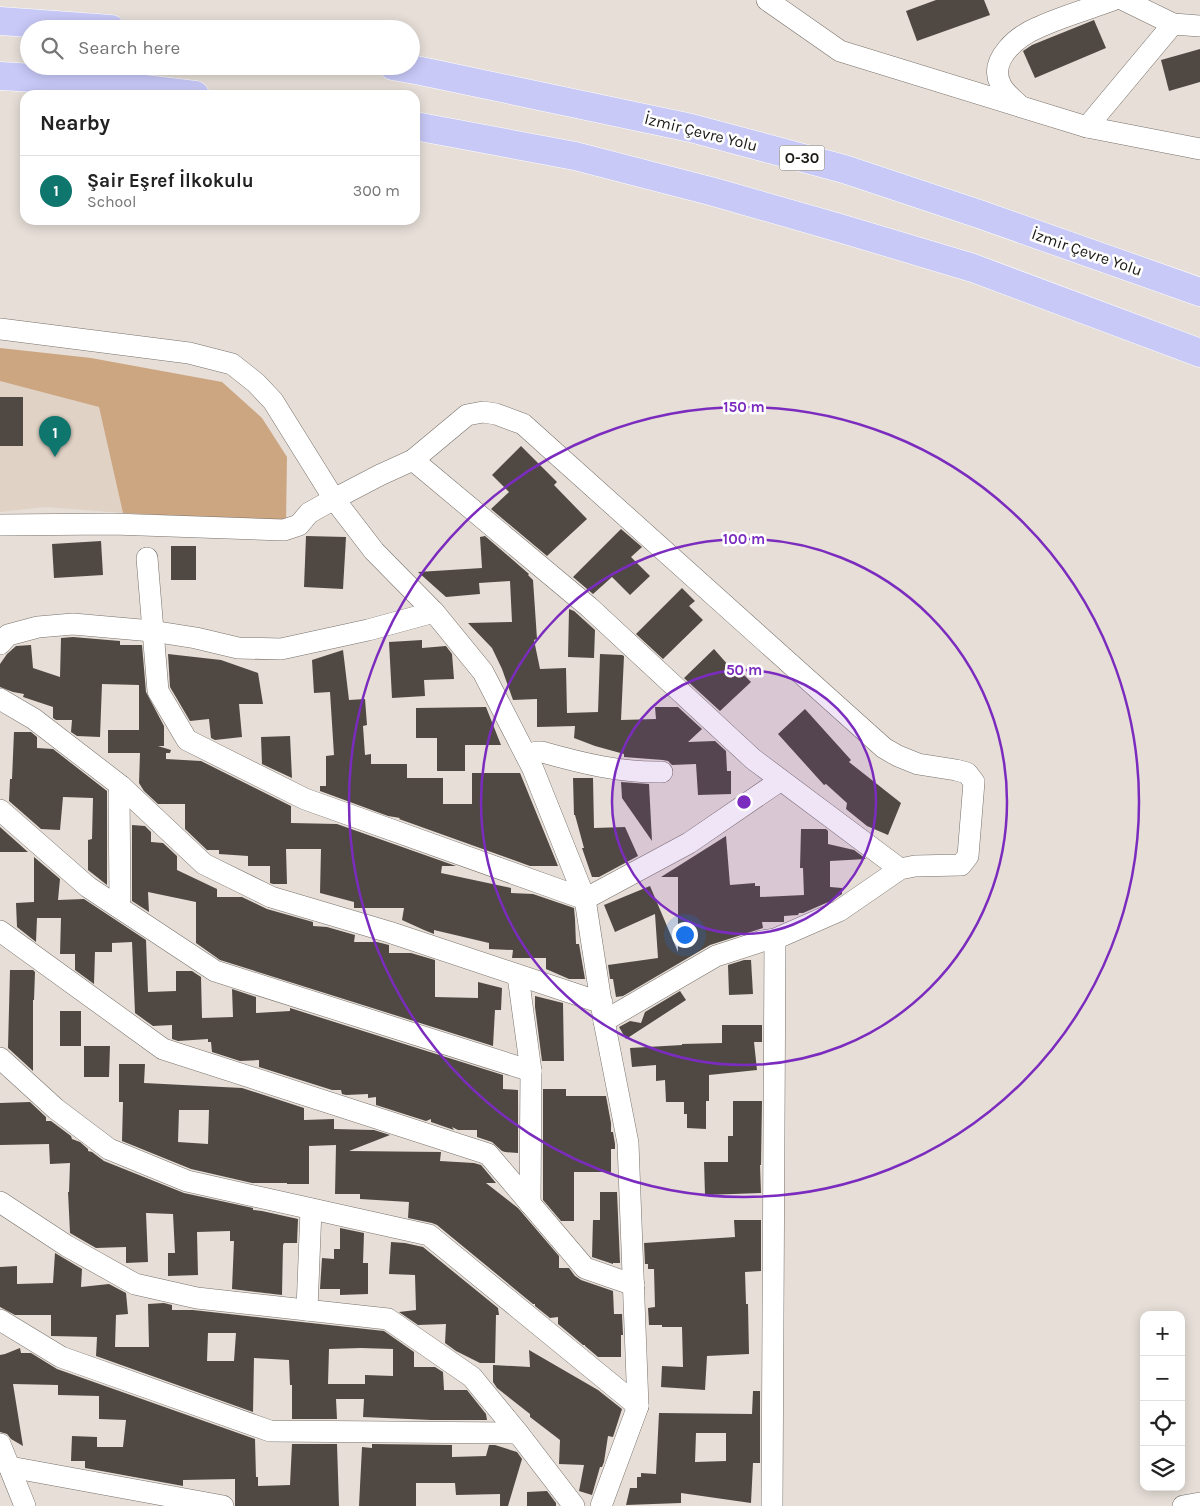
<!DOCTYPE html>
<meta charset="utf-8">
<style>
:root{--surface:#fff;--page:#f6f6f6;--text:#222;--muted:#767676;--line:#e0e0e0;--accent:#0f766e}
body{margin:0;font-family:Karla,sans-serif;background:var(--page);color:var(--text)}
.controls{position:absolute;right:15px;bottom:15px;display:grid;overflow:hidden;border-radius:10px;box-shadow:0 2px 12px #0003}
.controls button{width:45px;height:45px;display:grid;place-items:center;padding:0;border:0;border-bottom:1px solid var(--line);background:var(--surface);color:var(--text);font:25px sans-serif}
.you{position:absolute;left:684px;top:934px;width:18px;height:18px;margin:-12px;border:4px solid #fff;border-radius:50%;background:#1a73e8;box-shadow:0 0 0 8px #1a73e833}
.badge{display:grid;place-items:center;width:32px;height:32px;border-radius:50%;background:var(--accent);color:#fff;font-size:16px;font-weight:700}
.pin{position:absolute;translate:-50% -41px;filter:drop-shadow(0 1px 2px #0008)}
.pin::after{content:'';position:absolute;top:26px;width:18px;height:15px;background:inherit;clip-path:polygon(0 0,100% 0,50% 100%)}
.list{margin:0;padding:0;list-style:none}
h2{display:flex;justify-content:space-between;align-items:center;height:65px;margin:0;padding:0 20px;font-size:21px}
h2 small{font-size:16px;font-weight:400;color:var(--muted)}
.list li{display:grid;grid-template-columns:32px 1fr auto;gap:15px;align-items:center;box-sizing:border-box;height:70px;padding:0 20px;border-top:1px solid var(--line)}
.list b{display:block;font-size:19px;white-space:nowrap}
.list p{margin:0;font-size:16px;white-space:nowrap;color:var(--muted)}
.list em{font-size:16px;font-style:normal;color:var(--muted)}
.icon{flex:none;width:28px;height:28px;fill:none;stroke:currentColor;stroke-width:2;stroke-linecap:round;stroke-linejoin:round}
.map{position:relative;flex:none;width:1200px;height:1506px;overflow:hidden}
.search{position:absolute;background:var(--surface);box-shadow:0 2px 12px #0003;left:20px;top:20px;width:400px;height:55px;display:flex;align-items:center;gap:12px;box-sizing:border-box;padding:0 18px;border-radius:28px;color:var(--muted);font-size:19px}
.panel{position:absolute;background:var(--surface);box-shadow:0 2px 12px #0003;left:20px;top:90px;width:400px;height:135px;border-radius:15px}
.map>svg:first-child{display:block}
</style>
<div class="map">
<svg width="1200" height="1506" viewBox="0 0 1200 1506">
<rect width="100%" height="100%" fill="#e6ded7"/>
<polygon fill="#e0d2c5" points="0,381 99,407 123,513 45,507 0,512"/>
<polygon fill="#cca581" points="0,348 91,358 222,382 262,418 287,457 286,522 123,513 99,407 0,381"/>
<g fill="#504943" fill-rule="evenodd">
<polygon points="936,0 984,0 990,15 917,41 906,11"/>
<polygon points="1094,20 1106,48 1035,78 1023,51 1032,45"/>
<polygon points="1200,49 1200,82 1169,91 1161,60"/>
<rect x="0" y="397" width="23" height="49"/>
<polygon points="521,446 557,482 554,485 587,519 547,556 491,509 509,492 492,475"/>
<polygon points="621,529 642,547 631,557 650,576 630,595 612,577 593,594 573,577"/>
<polygon points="306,536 346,537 343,589 304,587"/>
<polygon points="485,536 529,574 528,575 533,580 537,639 534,640 540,669 566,668 567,713 598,712 600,654 622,655 624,656 621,720 656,719 655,707 678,707 702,729 688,742 715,741 726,751 727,771 731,771 731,794 698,795 696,764 672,765 668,761 663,760 624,757 624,754 595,746 574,738 575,726 537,727 537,699 513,700 502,669 492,648 468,623 512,622 510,581 479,583 480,594 446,597 418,572 482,568 480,537"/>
<polygon points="101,541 103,575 54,578 52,544"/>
<rect x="171" y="546" width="25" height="34"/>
<polygon points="682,588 695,601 689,606 703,620 663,659 636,634"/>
<polygon points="569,609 574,611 595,630 594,658 568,657"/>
<polygon points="73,637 120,641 120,645 142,645 146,692 164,726 164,746 158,746 171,750 170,753 166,753 166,759 201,761 291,806 291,823 337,824 456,866 442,866 441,873 511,888 511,893 533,894 574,908 575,919 576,944 579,944 585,979 569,979 546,969 546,958 512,958 513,950 489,949 489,943 434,930 434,934 424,930 402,920 404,908 354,908 354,902 320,893 321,849 286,849 287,884 273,884 270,883 270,866 248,866 248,856 219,854 219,850 207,850 185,829 185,804 158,804 144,791 139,783 140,753 108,753 108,730 139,730 139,685 102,684 100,737 77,736 71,732 72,720 56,720 53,718 53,707 23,697 24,694 13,692 0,687 0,664 7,654 16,646 31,645 33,668 60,677 61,638"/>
<polygon points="422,640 422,648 446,646 452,654 454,679 424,680 425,696 392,698 389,642"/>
<polygon points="714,649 729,666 732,663 751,682 720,711 684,678"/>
<polygon points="343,650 349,700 365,699 367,725 363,726 365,755 371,754 371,764 407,764 407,778 443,778 443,804 472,804 472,773 520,773 558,866 530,866 399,819 400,818 388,816 320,791 320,786 326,786 326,756 334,755 330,692 314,693 312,660"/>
<polygon points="168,654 221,660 258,673 263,704 239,704 242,737 215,740 211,738 209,719 190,721 170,687"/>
<polygon points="486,707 501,745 465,745 465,771 437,771 437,738 416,738 416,708"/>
<polygon points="805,709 851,760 849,762 901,803 888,835 867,826 846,809 847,803 826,784 824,785 778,734"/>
<polygon points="14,732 31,732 37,737 37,748 53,749 107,791 107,885 88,870 88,840 92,839 93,798 63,797 60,830 41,829 9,801 10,779 12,779"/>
<polygon points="290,736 292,778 262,764 261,737"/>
<polygon points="573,778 593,778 594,828 625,827 638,856 599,877 592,877 582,848 584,848 575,815 574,815"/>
<polygon points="621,782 649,784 652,841 622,798"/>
<polygon points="132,825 145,826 151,832 151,842 163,843 177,856 177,870 217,889 217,897 242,897 267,909 313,922 313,926 327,927 355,935 354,942 377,942 389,945 389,953 411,953 435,960 435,997 478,998 478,982 502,988 501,1010 495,1010 493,1046 220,960 196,943 196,902 148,892 149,912 132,901"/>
<polygon points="0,827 28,852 0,852"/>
<polygon points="801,829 826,829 828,831 828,844 854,850 866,859 830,861 830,887 842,888 842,894 833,900 803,913 799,913 798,915 784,916 784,922 762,922 763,928 710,945 623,996 616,997 613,979 610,979 608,965 658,958 655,914 615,932 604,905 650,886 678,952 678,877 661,877 726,836 730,885 755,883 755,886 760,886 760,897 804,895 803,868 800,868"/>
<polygon points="34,857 60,879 58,900 84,899 146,940 148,992 176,991 176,971 192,971 201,977 202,1018 233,1017 232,989 256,997 256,1013 290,1011 290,1008 503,1075 503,1089 518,1090 518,1153 505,1152 502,1151 492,1142 477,1137 477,1130 458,1130 452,1127 454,1130 431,1122 431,1119 426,1121 376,1105 376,1097 368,1098 368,1094 346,1095 342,1094 341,1090 332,1090 259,1067 259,1060 240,1061 212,1052 211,1042 208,1042 208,1039 178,1041 172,1039 172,1025 153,1026 135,1013 132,942 112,943 112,952 95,952 94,984 75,970 75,954 60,954 61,918 37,918 36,942 17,927 16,903 34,902"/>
<polygon points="744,960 751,960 753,994 729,995 728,965"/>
<polygon points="10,970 33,970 35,972 34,1000 33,1000 33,1071 8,1048"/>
<polygon points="680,991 686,1000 626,1039 619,1027 630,1021 641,1023 645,1012"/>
<polygon points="535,996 563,1003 564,1061 542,1061 535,1007"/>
<rect x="60" y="1011" width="21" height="35"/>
<polygon points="722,1025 762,1025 762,1042 754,1042 757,1070 709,1075 709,1101 706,1101 706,1129 687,1128 687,1114 684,1114 684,1102 666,1102 665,1080 656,1081 656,1065 632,1067 630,1048 682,1045 682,1044 722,1043"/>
<polygon points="84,1046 110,1046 109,1077 84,1077"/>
<path d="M119,1064H145L144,1083L242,1088L304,1108V1120L334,1119V1129L374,1130L390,1135L349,1151L441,1152L440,1161L474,1163L481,1165L496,1183H486L518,1208L559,1256V1268H569L575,1276L581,1280L613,1291L614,1314H622L623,1335H621V1357H598L585,1346V1345H583L558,1324V1317L550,1318L535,1306V1304H533L437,1225L432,1223L408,1218L409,1202L360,1199V1194H335L336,1145L309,1146V1184H287V1183H252L191,1169L122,1141L123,1102H119ZM179,1110H209L208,1144L178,1142Z"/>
<polygon points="543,1089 566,1089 566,1096 606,1096 611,1123 611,1132 613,1132 615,1144 615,1149 611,1149 611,1172 574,1172 574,1221 561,1221 543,1200"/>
<polygon points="733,1101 762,1101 761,1165 760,1165 761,1193 705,1195 704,1162 728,1162 728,1136 733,1136"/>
<polygon points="30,1102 46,1117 46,1121 51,1121 71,1136 72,1139 80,1142 88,1149 88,1151 92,1152 104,1161 184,1193 253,1208 253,1210 262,1211 298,1219 297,1243 284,1243 283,1245 282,1295 232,1289 234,1241 230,1241 230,1231 197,1232 198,1275 168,1276 168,1253 175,1253 173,1214 146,1213 148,1262 126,1263 126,1247 96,1248 70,1233 68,1192 69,1192 70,1163 50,1164 49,1144 0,1145 0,1103"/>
<polygon points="600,1192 617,1192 620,1263 613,1263 613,1264 592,1257 593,1220 600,1220"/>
<polygon points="734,1220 761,1220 761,1271 745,1272 746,1304 748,1304 749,1354 707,1356 705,1390 661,1387 662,1366 683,1367 682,1327 662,1327 662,1325 649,1325 648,1308 655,1307 654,1269 648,1269 648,1264 645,1264 644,1243 735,1237"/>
<polygon points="340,1228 364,1233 363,1263 368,1263 368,1294 340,1295 340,1289 320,1289 322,1258 334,1259 334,1249 340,1249"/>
<polygon points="391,1242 405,1243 423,1247 498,1308 499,1315 496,1315 495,1363 480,1363 456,1351 445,1343 446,1324 418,1325 399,1312 416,1310 415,1275 389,1274"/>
<path d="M55,1253L82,1269L81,1287L109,1284L126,1293L128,1314L116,1315L115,1347H149L148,1304L164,1303L172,1305V1310H193L384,1331L414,1352V1367H435L443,1372L444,1390H467L486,1414L487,1420H431L363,1417L364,1399H336L337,1419H292V1385H290L289,1360L254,1358L253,1412L96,1356L97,1337L51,1336V1315H15L0,1307V1267L17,1266V1284L53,1283ZM208,1333H236L234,1361H207ZM361,1348L393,1349V1376L365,1375V1384H328L329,1349Z"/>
<polygon points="20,1348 21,1353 31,1353 57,1369 255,1439 256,1477 258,1477 258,1486 290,1485 292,1444 337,1444 339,1506 235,1506 235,1479 183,1480 183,1486 85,1468 85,1461 71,1461 72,1436 97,1437 97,1447 123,1447 126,1420 99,1419 99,1396 58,1395 58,1385 13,1384 23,1446 11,1439 7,1434 0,1432 0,1355 5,1354"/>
<polygon points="529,1350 598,1390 622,1409 613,1437 608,1436 604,1462 602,1467 600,1467 592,1495 579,1491 584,1465 559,1464 560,1440 530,1417 530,1414 497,1388 493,1382 493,1365 530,1367"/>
<path d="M753,1391H760V1463H753L751,1503L681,1493V1503L626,1505L630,1488H637V1477H641V1473L656,1474L659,1413L752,1414ZM696,1433H726V1461L695,1462Z"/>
<polygon points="372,1444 452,1445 452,1457 486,1456 489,1445 495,1445 517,1452 522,1459 508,1506 500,1506 500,1494 456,1495 455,1483 416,1483 416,1506 359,1506 362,1447 372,1448"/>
<polygon points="547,1491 556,1503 556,1506 527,1506 527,1492"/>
</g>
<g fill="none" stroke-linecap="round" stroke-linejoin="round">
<defs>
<g id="minor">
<polyline points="767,0 840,51 1087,127 1200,149"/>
<polyline points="1124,0 1173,24 1200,26"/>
<path d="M1020,106C1013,99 1003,92 1000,83C989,59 1018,36 1037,28C1060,17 1089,9 1113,0"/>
<polyline points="1087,127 1173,24"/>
<polyline points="0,329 189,353 232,364 256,383 273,401 334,499 374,551 434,612"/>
<polyline points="413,460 589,607 753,759 900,869"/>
<polyline points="0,525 113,524 284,530 299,525 309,513 334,499 380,475 413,460 467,415 483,412 496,414 523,424 884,748 898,756 918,764 956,770 967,773 974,782 968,856 961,865 915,866 900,869 839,911 775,939 762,941 716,956 604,1021"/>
<polyline points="147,558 158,691 187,740 305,799 585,899 689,843 781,780"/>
<polyline points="0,644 8,635 38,627 73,624 152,631 196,638 238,648 281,649 368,630 434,612 483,672 533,769 585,899 604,1021 628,1143 638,1406 601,1506"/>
<polyline points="0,699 34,719 121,786 204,864 271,897 389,932 602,1003"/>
<path d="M526,755L537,752H542C581,763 621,773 662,772"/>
<polyline points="0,810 88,887 215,971 531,1071"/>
<polyline points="117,906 120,899 119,793 121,786"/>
<polyline points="0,931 163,1049 488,1154 585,1268 634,1285"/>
<polyline points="518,976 531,1071 530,1204"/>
<polyline points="0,1058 56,1109 109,1149 187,1181 429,1235 638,1406"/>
<polyline points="0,1202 67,1246 135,1284 197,1298 388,1319 472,1377 518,1433 574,1506"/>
<polyline points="307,1310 311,1209"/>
<polyline points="0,1320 61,1357 270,1431 518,1433"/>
<polyline points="0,1444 25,1506"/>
<polyline points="10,1467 223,1506"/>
<polyline points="772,1506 775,939"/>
<polyline points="1183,1506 1200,1503"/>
</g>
<g id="highway">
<polyline points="0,21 111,29"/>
<polyline points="393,66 421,71 691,128 844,169 979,214 1200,292"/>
<polyline points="0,76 69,80 195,95"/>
<polyline points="415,126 575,156 714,192 836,227 973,268 1200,353"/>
</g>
</defs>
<use href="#minor" stroke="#78716b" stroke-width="22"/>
<use href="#highway" stroke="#fff" stroke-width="29"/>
<use href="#minor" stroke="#fff" stroke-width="21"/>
<use href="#highway" stroke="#c8c9f7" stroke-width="28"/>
</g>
<circle cx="744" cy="802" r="132" fill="#7b2cbf" fill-opacity=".12"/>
<g fill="none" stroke="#7b2cbf" stroke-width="2.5">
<circle cx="744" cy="802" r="132"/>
<circle cx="744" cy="802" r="263"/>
<circle cx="744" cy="802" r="395"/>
</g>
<g text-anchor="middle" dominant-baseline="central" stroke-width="5" stroke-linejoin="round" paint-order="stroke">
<rect fill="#fff" stroke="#605f5d" stroke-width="1" x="779.5" y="145.5" width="45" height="25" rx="4"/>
<g font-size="15" font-weight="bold" fill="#1c1a17">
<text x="802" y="158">O-30</text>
</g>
<g font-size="16" fill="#1c1a17" stroke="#fff">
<text transform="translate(701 132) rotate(14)">İzmir Çevre Yolu</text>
<text transform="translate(1087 252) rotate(19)">İzmir Çevre Yolu</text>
</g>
</g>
<circle cx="744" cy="802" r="8" fill="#7b2cbf" stroke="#fff" stroke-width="2.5"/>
<g font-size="15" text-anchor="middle" font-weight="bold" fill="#7b2cbf" stroke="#fff" stroke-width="5" stroke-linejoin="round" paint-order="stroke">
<text x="744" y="412">150 m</text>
<text x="744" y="544">100 m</text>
<text x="744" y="675">50 m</text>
</g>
</svg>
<div class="controls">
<button>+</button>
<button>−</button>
<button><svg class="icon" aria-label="locate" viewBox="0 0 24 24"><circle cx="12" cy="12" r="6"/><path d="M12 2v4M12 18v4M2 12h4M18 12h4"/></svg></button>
<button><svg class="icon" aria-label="layers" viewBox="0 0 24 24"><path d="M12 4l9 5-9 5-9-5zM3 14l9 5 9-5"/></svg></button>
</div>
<div class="you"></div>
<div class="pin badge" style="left:55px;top:457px">1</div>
<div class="search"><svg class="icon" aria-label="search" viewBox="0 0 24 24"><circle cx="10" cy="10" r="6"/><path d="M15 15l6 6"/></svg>Search here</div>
<section class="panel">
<h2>Nearby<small></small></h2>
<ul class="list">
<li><span class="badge">1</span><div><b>Şair Eşref İlkokulu</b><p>School</p></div><em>300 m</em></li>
</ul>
</section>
</div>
